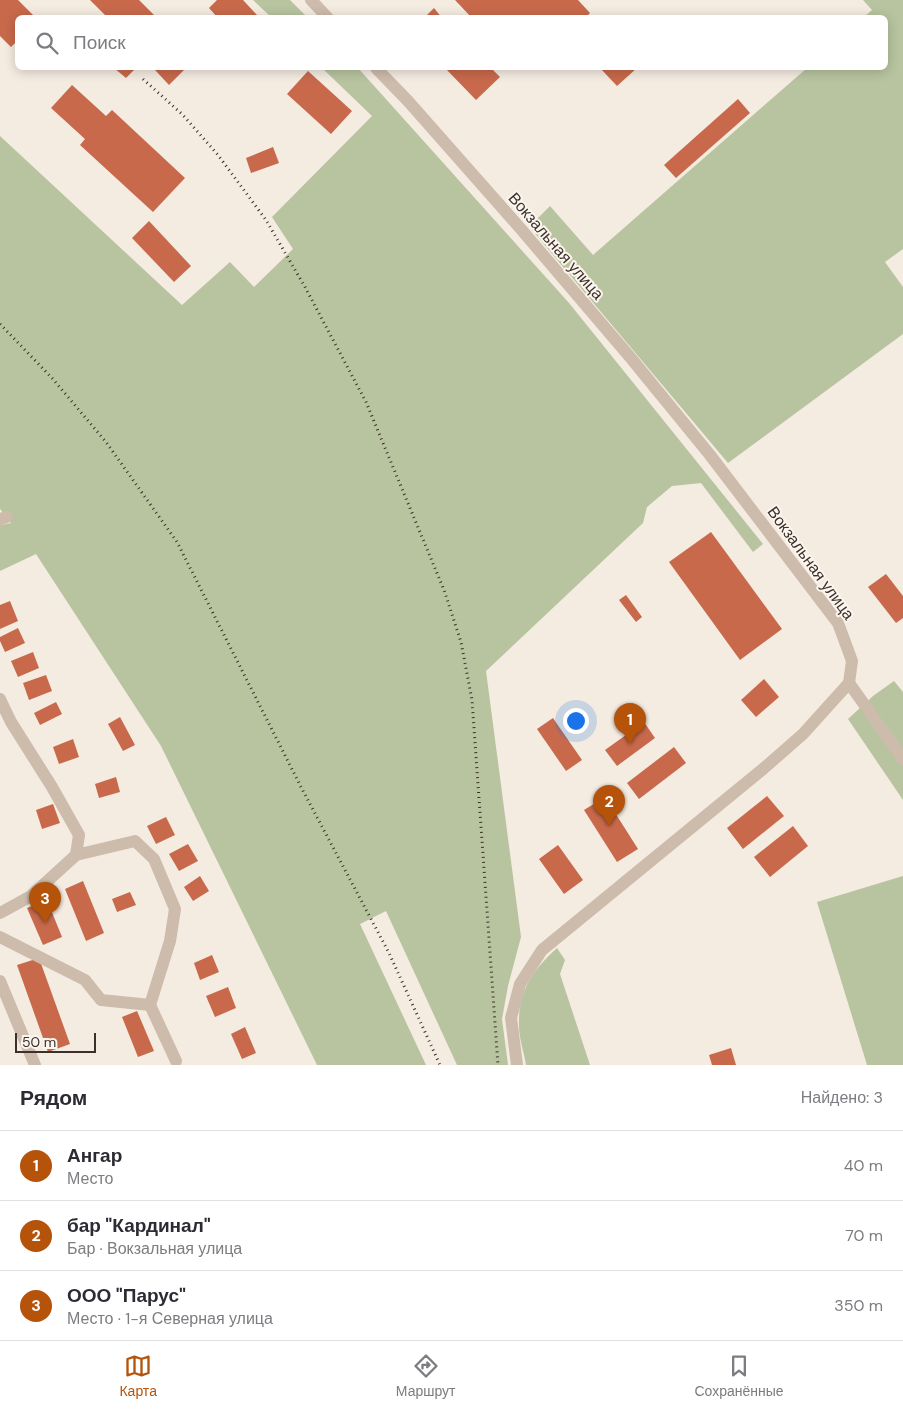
<!DOCTYPE html>
<html lang="ru">
<meta charset="utf-8">
<style>
:root{--surface:#fff;--page:#f2f2f3;--text:#2b2b33;--muted:#7c7c81;--line:#e1e1e2;--accent:#b45309}
body{margin:0;font-family:"DM Sans",sans-serif;background:var(--page);color:var(--text)}
.scale{position:absolute;left:15px;bottom:12px;width:81px;box-sizing:border-box;padding-left:5px;border:2px solid #3b302b;border-top:0;font-size:14px;line-height:18px;white-space:nowrap;color:#3b302b;-webkit-text-stroke:4px #fbf5ee;paint-order:stroke}
.you{position:absolute;left:575px;top:720px;width:18px;height:18px;margin:-12px;border:4px solid #fff;border-radius:50%;background:#1a73e8;box-shadow:0 0 0 8px #1a73e833}
.badge{display:grid;place-items:center;width:32px;height:32px;border-radius:50%;background:var(--accent);color:#fff;font-size:16px;font-weight:700}
.pin{position:absolute;translate:-50% -41px;filter:drop-shadow(0 1px 2px #0008)}
.pin::after{content:'';position:absolute;top:26px;width:18px;height:15px;background:inherit;clip-path:polygon(0 0,100% 0,50% 100%)}
.list{margin:0;padding:0;list-style:none}
h2{display:flex;justify-content:space-between;align-items:center;height:65px;margin:0;padding:0 20px;font-size:21px}
h2 small{font-size:16px;font-weight:400;color:var(--muted)}
.list li{display:grid;grid-template-columns:32px 1fr auto;gap:15px;align-items:center;box-sizing:border-box;height:70px;padding:0 20px;border-top:1px solid var(--line)}
.list b{display:block;font-size:19px;white-space:nowrap}
.list p{margin:0;font-size:16px;white-space:nowrap;color:var(--muted)}
.list em{font-size:16px;font-style:normal;color:var(--muted)}
.icon{flex:none;width:28px;height:28px;fill:none;stroke:currentColor;stroke-width:2;stroke-linecap:round;stroke-linejoin:round}
.map{position:relative;flex:none;width:903px;height:1065px;overflow:hidden}
.search{position:absolute;background:var(--surface);box-shadow:0 2px 12px #0003;left:15px;right:15px;top:15px;height:55px;display:flex;align-items:center;gap:12px;box-sizing:border-box;padding:0 18px;border-radius:8px;color:var(--muted);font-size:19px}
.sheet{height:275px;background:var(--surface)}
nav{display:flex;justify-content:space-around;align-items:center;box-sizing:border-box;height:70px;border-top:1px solid var(--line);background:var(--surface);font-size:14px;color:var(--muted)}
nav a{display:grid;justify-items:center;gap:2px}
nav .on{color:var(--accent)}
.map>svg:first-child{display:block}
</style>
<div class="map">
<svg width="903" height="1065" viewBox="0 0 903 1065">
<rect width="100%" height="100%" fill="#f4ebe1"/>
<g fill="#b8c4a0">
<polygon points="253,0 290,0 307,17 271,17"/>
<polygon points="863,0 903,0 903,249 885,262 903,287 903,334 728,463 532,230 534,222 550,206 593,255 807,68 886,68 886,18 864,17 872,10"/>
<polygon points="322,68 358,68 569,303 763,544 753,552 701,483 672,486 647,507 643,523 486,671 521,937 508,986 502,1019 508,1065 457,1065 386,911 360,924 426,1065 317,1065 161,746 36,554 0,571 0,525 11,523 0,509 0,136 182,305 230,262 254,287 293,249 272,217 372,116"/>
<polygon points="894,681 903,692 903,800 848,719 873,696"/>
<polygon points="903,876 903,1065 867,1065 817,902"/>
<path d="M557,948L565,960L560,974L590,1065H526C524,1052 519,1039 519,1026C518,991 532,971 557,948Z"/>
</g>
<g fill="#c8694b">
<polygon points="0,0 18,0 36,18 18,18 18,40 11,47 0,36"/>
<polygon points="90,0 139,0 157,18 108,18"/>
<polygon points="217,0 243,0 257,15 255,18 218,18 209,8"/>
<polygon points="455,0 578,0 590,13 585,18 472,18"/>
<polygon points="434,8 442,18 424,18"/>
<polygon points="114,68 136,68 126,78"/>
<polygon points="158,68 184,68 185,69 169,85 155,70"/>
<polygon points="445,68 491,68 500,77 476,100"/>
<polygon points="600,68 637,68 617,86"/>
<polygon points="308,71 352,111 331,134 287,94"/>
<polygon points="72,85 106,116 112,110 185,178 153,212 80,145 85,139 51,108"/>
<polygon points="738,99 750,113 676,178 664,165"/>
<polygon points="273,147 279,163 251,173 246,158"/>
<polygon points="149,221 191,266 174,282 132,238"/>
<polygon points="711,532 782,629 740,660 669,562"/>
<polygon points="886,574 903,596 903,618 896,623 868,587"/>
<polygon points="626,595 642,617 636,622 619,600"/>
<polygon points="10,601 18,621 0,629 0,605"/>
<polygon points="18,628 25,643 5,652 0,641 0,637"/>
<polygon points="33,652 39,668 18,677 11,661"/>
<polygon points="46,675 52,691 29,700 23,683"/>
<polygon points="764,679 779,697 756,717 741,700"/>
<polygon points="56,702 62,714 40,725 34,713"/>
<polygon points="120,717 135,745 123,751 108,724"/>
<polygon points="553,718 582,760 566,771 537,729"/>
<polygon points="644,722 655,738 617,766 605,750"/>
<polygon points="73,739 79,757 59,764 53,747"/>
<polygon points="674,747 686,763 639,799 627,783"/>
<polygon points="116,777 120,792 99,798 95,784"/>
<polygon points="767,796 784,816 743,849 727,828"/>
<polygon points="605,797 638,849 617,862 584,810"/>
<polygon points="53,804 60,823 42,829 36,810"/>
<polygon points="166,817 175,835 156,844 147,826"/>
<polygon points="793,826 808,846 770,877 754,857"/>
<polygon points="188,844 198,861 179,871 169,854"/>
<polygon points="558,845 583,880 564,894 539,859"/>
<polygon points="200,876 209,891 193,901 184,887"/>
<polygon points="83,881 104,933 86,941 65,889"/>
<polygon points="130,892 136,905 117,912 112,899"/>
<polygon points="47,900 62,937 43,945 27,908"/>
<polygon points="212,955 219,972 200,980 194,963"/>
<polygon points="39,958 70,1044 48,1052 17,965"/>
<polygon points="228,987 236,1008 215,1017 206,996"/>
<polygon points="137,1011 154,1051 138,1057 122,1017"/>
<polygon points="245,1027 256,1053 242,1059 231,1034"/>
<polygon points="731,1048 736,1065 712,1065 709,1055"/>
</g>
<g fill="none" stroke-linecap="round" stroke-linejoin="round">
<g stroke="#cdbbac" stroke-width="12">
<polyline points="311,0 328,18"/>
<polyline points="376,68 408,101 520,228 630,357 710,455 838,623 852,661 849,683 803,734 763,769 542,950 520,984 511,1018 517,1065"/>
<polyline points="0,519 7,517"/>
<polyline points="849,683 903,759"/>
<polyline points="0,699 11,722 52,787 79,835 76,855 31,896 0,913"/>
<polyline points="76,855 135,841 154,859 175,909 170,941 150,1005"/>
<polyline points="0,937 85,980 101,1000 150,1005 176,1061"/>
<polyline points="0,981 35,1065"/>
</g>
<g stroke="#3b302b" stroke-width="3" stroke-dasharray="1 4" stroke-linecap="butt">
<polyline points="143,79 183,115 218,155 266,220 305,287 366,402 444,590 461,642 472,700 498,1065"/>
<polyline points="0,324 52,378 106,442 177,542 301,787 389,953 440,1065"/>
</g>
</g>
<g text-anchor="middle" dominant-baseline="central" stroke-width="4" stroke-linejoin="round" paint-order="stroke">
<g font-size="16" fill="#3b302b" stroke="#fbf5ee">
<text transform="translate(556 246) rotate(49)">Вокзальная улица</text>
<text transform="translate(811 563) rotate(54)">Вокзальная улица</text>
</g>
</g>
</svg>
<div class="scale">50 m</div>
<div class="you"></div>
<div class="pin badge" style="left:630px;top:744px">1</div>
<div class="pin badge" style="left:609px;top:826px">2</div>
<div class="pin badge" style="left:45px;top:923px">3</div>
<div class="search"><svg class="icon" aria-label="search" viewBox="0 0 24 24"><circle cx="10" cy="10" r="6"/><path d="M15 15l6 6"/></svg>Поиск</div>
</div>
<section class="sheet">
<h2>Рядом<small>Найдено: 3</small></h2>
<ul class="list">
<li><span class="badge">1</span><div><b>Ангар</b><p>Место</p></div><em>40 m</em></li>
<li><span class="badge">2</span><div><b>бар &quot;Кардинал&quot;</b><p>Бар · Вокзальная улица</p></div><em>70 m</em></li>
<li><span class="badge">3</span><div><b>ООО &quot;Парус&quot;</b><p>Место · 1-я Северная улица</p></div><em>350 m</em></li>
</ul>
</section>
<nav>
<a class="on"><svg class="icon" aria-label="map" viewBox="0 0 24 24"><path d="M3 6l6-2 6 2 6-2v14l-6 2-6-2-6 2zM9 4v14M15 6v14"/></svg>Карта</a>
<a><svg class="icon" aria-label="directions" viewBox="0 0 24 24"><path d="M12 3l9 9-9 9-9-9zM9 14v-3h6M13 9l2 2-2 2"/></svg>Маршрут</a>
<a><svg class="icon" aria-label="saved" viewBox="0 0 24 24"><path d="M7 4h10v16l-5-4-5 4z"/></svg>Сохранённые</a>
</nav>
